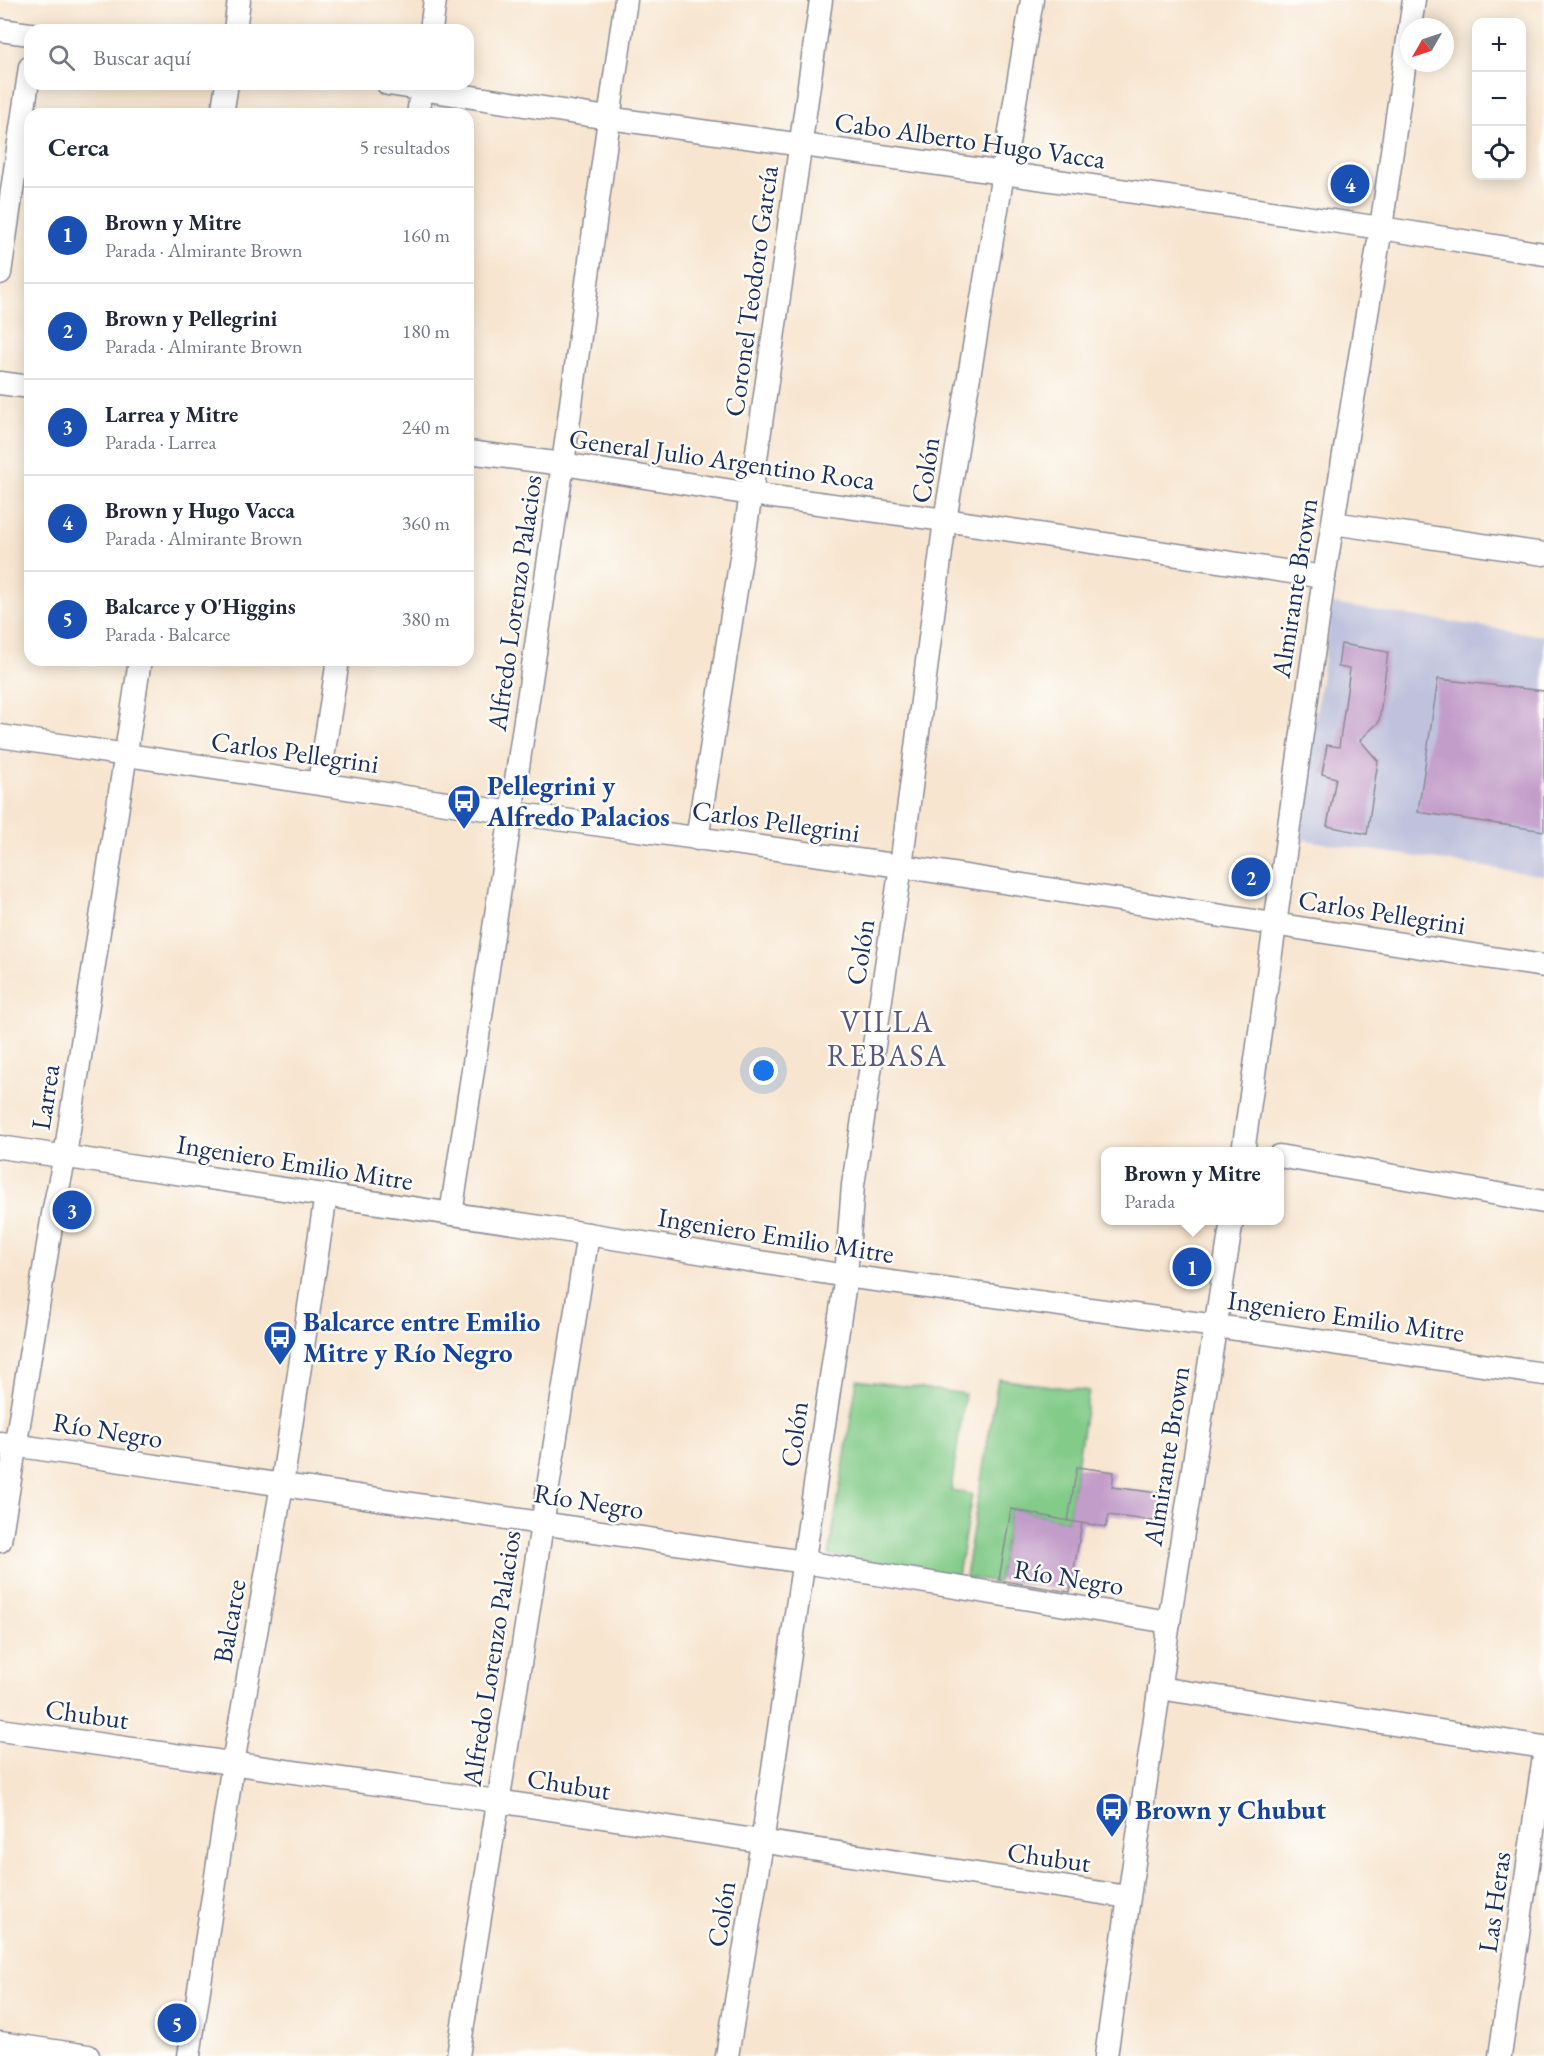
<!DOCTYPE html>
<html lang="es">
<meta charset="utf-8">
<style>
:root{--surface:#fff;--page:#f2f2f3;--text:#1f2937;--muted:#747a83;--line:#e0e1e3;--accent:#c8321e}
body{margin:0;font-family:"EB Garamond",serif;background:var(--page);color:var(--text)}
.controls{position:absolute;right:18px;top:18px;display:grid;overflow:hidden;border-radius:12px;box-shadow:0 3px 15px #0003}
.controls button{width:54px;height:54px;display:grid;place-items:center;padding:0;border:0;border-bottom:2px solid var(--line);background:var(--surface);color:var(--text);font:30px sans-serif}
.compass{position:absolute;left:1400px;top:18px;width:54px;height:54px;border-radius:50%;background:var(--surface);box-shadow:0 3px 15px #0003;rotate:231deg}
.you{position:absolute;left:764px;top:1071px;width:21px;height:21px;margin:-15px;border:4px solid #fff;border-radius:50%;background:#1a73e8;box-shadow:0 0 0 9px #1a73e833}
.badge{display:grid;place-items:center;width:39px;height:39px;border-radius:50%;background:var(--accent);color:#fff;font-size:20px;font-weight:700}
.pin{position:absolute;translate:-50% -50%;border:3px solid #fff;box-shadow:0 2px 6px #0006}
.popup{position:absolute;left:1101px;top:1147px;width:183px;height:78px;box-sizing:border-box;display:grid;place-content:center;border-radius:12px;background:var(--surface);filter:drop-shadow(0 2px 4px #0005);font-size:20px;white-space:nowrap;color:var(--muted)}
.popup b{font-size:22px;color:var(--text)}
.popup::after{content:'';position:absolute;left:50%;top:100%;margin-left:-12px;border:12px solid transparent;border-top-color:var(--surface)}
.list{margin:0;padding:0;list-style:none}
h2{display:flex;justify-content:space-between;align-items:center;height:78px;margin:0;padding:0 24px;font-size:26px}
h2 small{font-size:20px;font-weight:400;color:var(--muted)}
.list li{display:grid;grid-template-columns:39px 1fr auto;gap:18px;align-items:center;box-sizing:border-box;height:96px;padding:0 24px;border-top:2px solid var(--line)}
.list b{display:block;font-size:22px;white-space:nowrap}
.list p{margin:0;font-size:20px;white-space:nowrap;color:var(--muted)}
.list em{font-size:20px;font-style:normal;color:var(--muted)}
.icon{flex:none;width:33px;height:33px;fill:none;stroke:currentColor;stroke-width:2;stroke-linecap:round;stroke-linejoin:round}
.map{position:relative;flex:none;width:1544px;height:2056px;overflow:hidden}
.search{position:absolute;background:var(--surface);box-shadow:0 3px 15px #0003;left:24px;top:24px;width:450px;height:66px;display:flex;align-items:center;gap:15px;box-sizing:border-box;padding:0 21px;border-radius:18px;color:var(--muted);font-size:22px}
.panel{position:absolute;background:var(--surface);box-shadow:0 3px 15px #0003;left:24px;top:108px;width:450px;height:558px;border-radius:18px}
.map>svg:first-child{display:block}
</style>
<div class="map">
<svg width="1544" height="2056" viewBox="0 0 1544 2056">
<rect width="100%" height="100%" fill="#fdfcf7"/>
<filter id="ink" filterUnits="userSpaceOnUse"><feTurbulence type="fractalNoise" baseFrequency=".0167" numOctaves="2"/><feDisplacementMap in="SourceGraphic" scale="12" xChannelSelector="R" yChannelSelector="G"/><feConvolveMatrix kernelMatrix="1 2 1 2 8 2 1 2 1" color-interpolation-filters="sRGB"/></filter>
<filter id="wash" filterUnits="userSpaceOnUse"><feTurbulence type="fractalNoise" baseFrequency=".008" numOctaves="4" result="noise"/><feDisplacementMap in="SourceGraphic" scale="24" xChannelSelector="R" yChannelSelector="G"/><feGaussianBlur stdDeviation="1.35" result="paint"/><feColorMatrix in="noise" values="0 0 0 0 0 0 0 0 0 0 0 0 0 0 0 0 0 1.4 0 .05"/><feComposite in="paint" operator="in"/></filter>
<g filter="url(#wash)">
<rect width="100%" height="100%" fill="#f7e5cf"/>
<polygon fill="#c0c2dd" points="1332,604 1544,636 1544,876 1298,839"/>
<g fill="#82cb88" stroke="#4e7d73" stroke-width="1.5">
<polygon points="998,1379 1089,1391 1068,1521 1011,1509 998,1582 965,1577"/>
<polygon points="857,1380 965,1394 951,1490 972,1494 958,1576 829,1555"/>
</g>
<g id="blocks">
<g fill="#c39dc9">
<polygon points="1341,644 1388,652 1379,722 1360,740 1378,761 1367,834 1327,826 1336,778 1322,774 1327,745 1339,747 1350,669 1338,667"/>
<polygon points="1438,679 1544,691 1544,831 1418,812"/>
<polygon points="1077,1467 1114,1472 1112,1487 1166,1494 1162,1522 1109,1515 1106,1527 1069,1521 1082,1523 1070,1592 999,1580 1011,1509 1068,1521"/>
</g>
</g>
</g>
<g filter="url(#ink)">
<use href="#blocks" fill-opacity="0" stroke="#898a96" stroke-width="1.5"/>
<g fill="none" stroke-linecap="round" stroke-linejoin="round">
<defs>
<g id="street">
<polyline points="1410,27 1414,0"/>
<polyline points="0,30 30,34"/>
<polyline points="235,30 239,0"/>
<polyline points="431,30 435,0"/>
<polyline points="388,84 608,118 1003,173 1381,228 1544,254"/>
<polyline points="222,114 227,84"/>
<polyline points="418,114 423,84"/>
<polyline points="0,273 30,67"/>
<polyline points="0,383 30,387"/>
<polyline points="468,452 563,464 751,494 945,520 1324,577"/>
<polyline points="1333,523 1544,554"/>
<polyline points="0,736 513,813 901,866 1544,966"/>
<polyline points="319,783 338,660"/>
<polyline points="697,839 751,494 821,0"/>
<polyline points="0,1147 588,1234 846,1276 1216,1326 1544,1374"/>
<polyline points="1243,1152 1324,577 1381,228 1409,33"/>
<polyline points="1279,1156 1544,1202"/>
<path d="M451,1214C489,964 528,714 563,464C584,309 603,154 626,0"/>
<polyline points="0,1443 804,1562 1169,1622"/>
<polyline points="0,1541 54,1208 65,1156 140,660"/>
<polyline points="1159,1688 1544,1747"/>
<polyline points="0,1730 497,1801 1128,1897"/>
<polyline points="0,2043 88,2056"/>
<polyline points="189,2056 233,1763 282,1485 326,1195"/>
<polyline points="458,2056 588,1234"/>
<polyline points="727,2056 762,1843 846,1276 853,1185 901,866 945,520 1032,0"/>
<polyline points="1106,2056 1169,1622 1232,1220"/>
<polyline points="1500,2056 1544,1756"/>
</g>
</defs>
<use href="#street" stroke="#898a96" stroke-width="25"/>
<use href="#street" stroke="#fff" stroke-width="22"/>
</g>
</g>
<defs>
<symbol id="bus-pin" viewBox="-11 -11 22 30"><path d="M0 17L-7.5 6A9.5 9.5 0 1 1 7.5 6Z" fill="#1a4fb4" stroke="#fdfcf7"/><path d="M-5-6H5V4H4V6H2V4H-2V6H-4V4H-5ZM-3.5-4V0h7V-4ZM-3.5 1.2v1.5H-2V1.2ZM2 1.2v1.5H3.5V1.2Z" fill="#fff"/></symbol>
</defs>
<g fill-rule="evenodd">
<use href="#bus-pin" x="445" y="782" width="38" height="52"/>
<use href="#bus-pin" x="261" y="1318" width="38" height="52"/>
<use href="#bus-pin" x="1093" y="1790" width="38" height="52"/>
</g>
<g text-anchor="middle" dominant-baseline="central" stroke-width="5" stroke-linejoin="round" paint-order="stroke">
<g font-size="27" fill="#1b2f5e" stroke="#fdfcf7">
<text transform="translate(970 140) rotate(8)">Cabo Alberto Hugo Vacca</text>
<text transform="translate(751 291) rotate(-82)">Coronel Teodoro García</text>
<text transform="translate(722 459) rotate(8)">General Julio Argentino Roca</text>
<text transform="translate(925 470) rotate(-81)">Colón</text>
<text transform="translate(1294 588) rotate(-81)">Almirante Brown</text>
<text transform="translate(514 603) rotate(-82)">Alfredo Lorenzo Palacios</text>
<text transform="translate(295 752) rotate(8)">Carlos Pellegrini</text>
<text transform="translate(776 821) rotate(8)">Carlos Pellegrini</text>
<text transform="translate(1382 912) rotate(9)">Carlos Pellegrini</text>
<text transform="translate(860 952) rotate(-81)">Colón</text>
<text transform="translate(45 1097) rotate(-81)">Larrea</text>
<text transform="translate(295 1162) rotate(9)">Ingeniero Emilio Mitre</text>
<text transform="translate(776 1235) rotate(9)">Ingeniero Emilio Mitre</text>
<text transform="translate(1346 1316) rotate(8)">Ingeniero Emilio Mitre</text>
<text transform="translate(108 1430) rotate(9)">Río Negro</text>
<text transform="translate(794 1434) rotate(-82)">Colón</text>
<text transform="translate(1166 1456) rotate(-81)">Almirante Brown</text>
<text transform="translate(589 1501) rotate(9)">Río Negro</text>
<text transform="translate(1069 1577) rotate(9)">Río Negro</text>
<text transform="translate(229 1621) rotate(-80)">Balcarce</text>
<text transform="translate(491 1658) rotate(-81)">Alfredo Lorenzo Palacios</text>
<text transform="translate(87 1714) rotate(8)">Chubut</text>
<text transform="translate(569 1784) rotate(9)">Chubut</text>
<text transform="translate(1049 1857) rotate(8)">Chubut</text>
<text transform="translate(1494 1902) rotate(-82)">Las Heras</text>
<text transform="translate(721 1914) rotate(-81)">Colón</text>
</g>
<g font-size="27" font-weight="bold" fill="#164399" stroke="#fdfcf7" text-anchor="start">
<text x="487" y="785">Pellegrini y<tspan x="487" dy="31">Alfredo Palacios</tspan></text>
<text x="303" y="1321">Balcarce entre Emilio<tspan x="303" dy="31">Mitre y Río Negro</tspan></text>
<text x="1135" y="1809">Brown y Chubut</text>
</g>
<g font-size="30" letter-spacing="1.5" fill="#565683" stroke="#fdfcf7">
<text x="887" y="1021">VILLA<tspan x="887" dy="34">REBASA</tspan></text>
</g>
</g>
</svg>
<div class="controls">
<button>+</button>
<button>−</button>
<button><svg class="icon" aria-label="locate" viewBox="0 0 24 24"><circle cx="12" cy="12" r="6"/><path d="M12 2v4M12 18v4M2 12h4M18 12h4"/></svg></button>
</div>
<svg class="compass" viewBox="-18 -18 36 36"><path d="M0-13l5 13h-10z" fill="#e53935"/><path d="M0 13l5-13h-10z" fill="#747a83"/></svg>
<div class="you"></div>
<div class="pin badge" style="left:1192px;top:1267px;background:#1a4fb4">1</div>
<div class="popup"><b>Brown y Mitre</b>Parada</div>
<div class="pin badge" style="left:1251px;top:877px;background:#1a4fb4">2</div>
<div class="pin badge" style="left:72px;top:1210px;background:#1a4fb4">3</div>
<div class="pin badge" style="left:1350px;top:184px;background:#1a4fb4">4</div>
<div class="pin badge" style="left:177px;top:2023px;background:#1a4fb4">5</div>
<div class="search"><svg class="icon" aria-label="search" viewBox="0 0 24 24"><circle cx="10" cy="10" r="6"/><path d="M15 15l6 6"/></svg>Buscar aquí</div>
<section class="panel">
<h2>Cerca<small>5 resultados</small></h2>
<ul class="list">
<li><span class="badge" style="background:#1a4fb4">1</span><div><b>Brown y Mitre</b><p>Parada · Almirante Brown</p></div><em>160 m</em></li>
<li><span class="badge" style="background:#1a4fb4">2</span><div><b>Brown y Pellegrini</b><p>Parada · Almirante Brown</p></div><em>180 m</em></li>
<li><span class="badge" style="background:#1a4fb4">3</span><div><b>Larrea y Mitre</b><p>Parada · Larrea</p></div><em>240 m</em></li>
<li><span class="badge" style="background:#1a4fb4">4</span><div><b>Brown y Hugo Vacca</b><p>Parada · Almirante Brown</p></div><em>360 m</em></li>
<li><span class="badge" style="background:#1a4fb4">5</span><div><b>Balcarce y O'Higgins</b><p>Parada · Balcarce</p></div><em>380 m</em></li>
</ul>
</section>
</div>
